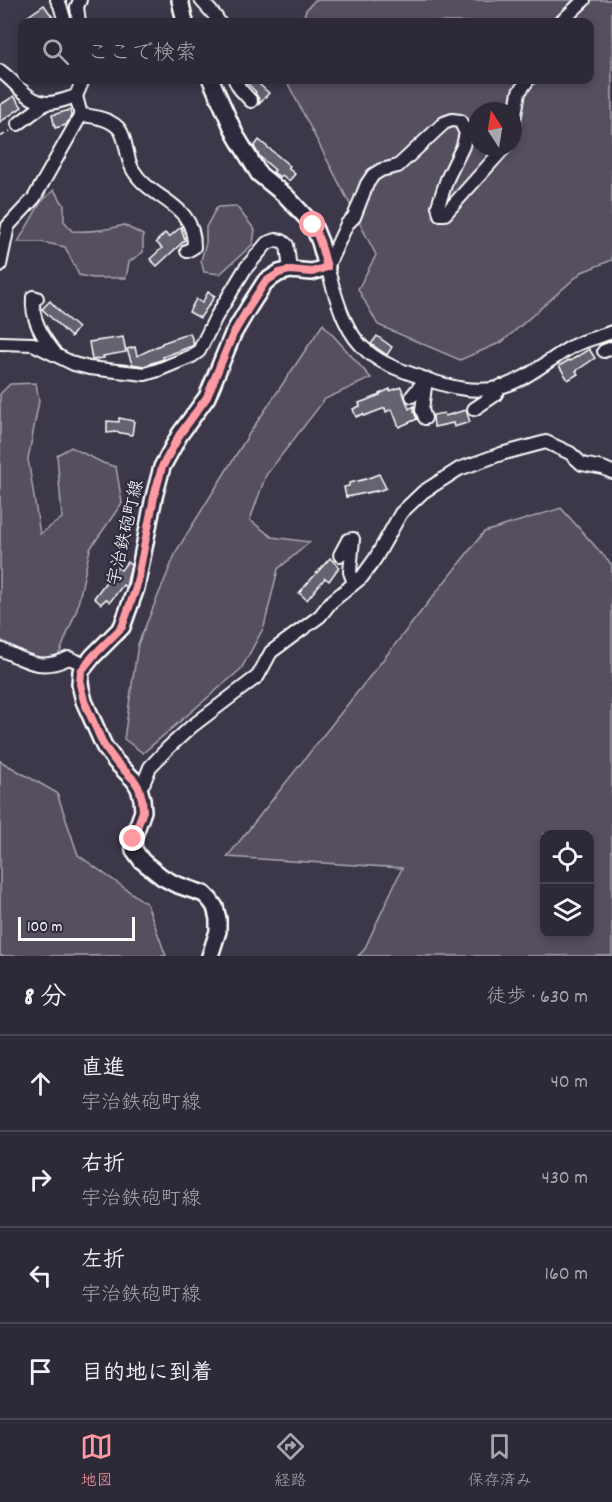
<!DOCTYPE html>
<html lang="ja">
<meta charset="utf-8">
<style>
:root{--surface:#2d2937;--page:#35313f;--text:#f1f3f6;--muted:#a7a6ad;--line:#484552;--accent:#ff9aa2}
body{margin:0;font-family:Dekko,"Klee One",sans-serif;background:var(--page);color:var(--text)}
.controls{position:absolute;right:18px;bottom:18px;display:grid;overflow:hidden;border-radius:12px;box-shadow:0 3px 9px #0003}
.controls button{width:54px;height:54px;display:grid;place-items:center;padding:0;border:0;border-bottom:2px solid var(--line);background:var(--surface);color:var(--text);font:30px sans-serif}
.compass{position:absolute;left:468px;top:102px;width:54px;height:54px;border-radius:50%;background:var(--surface);box-shadow:0 3px 9px #0003;rotate:348deg}
.scale{position:absolute;left:18px;bottom:15px;width:117px;box-sizing:border-box;padding-left:6px;border:3px solid #fff;border-top:0;font-size:16px;line-height:21px;white-space:nowrap;color:#fff;-webkit-text-stroke:4px #2f2a3d;paint-order:stroke}
.stop{position:absolute;width:18px;height:18px;margin:-14px;border:4px solid #ff9aa2;border-radius:50%;background:#fff}
.stop.end{background:#ff9aa2;border-color:#fff;box-shadow:0 2px 6px #0008}
.list{margin:0;padding:0;list-style:none}
h2{display:flex;justify-content:space-between;align-items:center;height:78px;margin:0;padding:0 24px;font-size:26px}
h2 small{font-size:20px;font-weight:400;color:var(--muted)}
.list li{display:grid;grid-template-columns:39px 1fr auto;gap:18px;align-items:center;box-sizing:border-box;height:96px;padding:0 24px;border-top:2px solid var(--line)}
.list b{display:block;font-size:22px;white-space:nowrap}
.list p{margin:0;font-size:20px;white-space:nowrap;color:var(--muted)}
.list em{font-size:20px;font-style:normal;color:var(--muted)}
.icon{flex:none;width:33px;height:33px;fill:none;stroke:currentColor;stroke-width:2;stroke-linecap:round;stroke-linejoin:round}
.map{position:relative;flex:none;width:612px;height:956px;overflow:hidden}
.search{position:absolute;background:var(--surface);box-shadow:0 3px 9px #0003;left:18px;right:18px;top:18px;height:66px;display:flex;align-items:center;gap:15px;box-sizing:border-box;padding:0 21px;border-radius:12px;color:var(--muted);font-size:22px}
.sheet{height:462px;background:var(--surface)}
nav{display:flex;justify-content:space-around;align-items:center;box-sizing:border-box;height:84px;border-top:2px solid var(--line);background:var(--surface);font-size:16px;color:var(--muted)}
nav a{display:grid;justify-items:center;gap:3px}
nav .on{color:var(--accent)}
.map>svg:first-child{display:block}
</style>
<div class="map">
<svg width="612" height="956" viewBox="0 0 612 956">
<rect width="100%" height="100%" fill="#3c3749"/>
<filter id="ink" filterUnits="userSpaceOnUse"><feTurbulence type="fractalNoise" baseFrequency=".0167" numOctaves="2"/><feDisplacementMap in="SourceGraphic" scale="12" xChannelSelector="R" yChannelSelector="G"/><feConvolveMatrix kernelMatrix="1 2 1 2 8 2 1 2 1" color-interpolation-filters="sRGB"/></filter>
<g filter="url(#ink)">
<g fill="#555060" stroke="#aaa8b0" stroke-width="1.5" fill-rule="evenodd">
<path d="M315,0H612V260L582,272L502,342L460,360L378,325L358,289L376,255L286,80H590V22H302L306,10ZM477,111H513V147H477Z"/>
<path d="M54,190L64,205V221L72,231C90,232 107,230 124,225L143,235V252L129,262L126,278H92L79,275L65,247L41,242H18L41,202Z"/>
<polygon points="236,206 255,230 253,244 220,274 204,272 201,260 206,243 206,227 217,207"/>
<polygon points="323,324 371,378 325,399 266,475 250,520 272,537 310,542 278,569 264,627 241,669 143,753 124,739 138,644 177,550 249,434"/>
<polygon points="36,383 39,401 28,459 40,534 62,518 57,455 71,447 103,463 116,467 122,503 90,549 77,609 58,657 47,664 0,640 0,394 10,384"/>
<path d="M561,508L612,565V956H358L364,950L402,868L227,857L484,532ZM544,834H590V934H544Z"/>
<polygon points="0,761 57,793 78,855 147,904 166,956 0,956"/>
</g>
<g fill="#666270" stroke="#fff" stroke-width="1.5">
<polygon points="44,5 54,19 49,22 31,22 27,17"/>
<polygon points="244,80 259,80 262,83 260,85 269,93 259,104 259,99 255,93 256,92"/>
<polygon points="14,96 22,107 0,122 0,105"/>
<polygon points="70,110 71,116 66,125 55,128 52,115"/>
<polygon points="259,140 290,166 288,168 295,174 289,181 282,175 280,177 273,172 275,170 260,157 254,147"/>
<polygon points="181,227 185,240 157,266 150,259 162,248 156,242 165,233 169,237"/>
<polygon points="208,292 215,296 200,318 189,312 196,299 202,303"/>
<polygon points="50,301 64,316 78,328 71,337 42,309"/>
<polygon points="190,333 194,344 192,346 163,357 164,359 152,363 144,366 132,364 127,349 135,347 137,356 162,344 162,343"/>
<polygon points="377,336 392,347 387,355 371,344"/>
<polygon points="123,337 126,352 103,356 104,358 92,360 89,342"/>
<polygon points="589,349 595,358 576,371 578,374 568,380 559,366 569,360 570,361"/>
<polygon points="401,387 409,409 414,406 414,412 417,419 399,427 392,409 386,412 385,408 364,416 363,414 356,417 353,409 360,406 359,403 380,395 379,394 390,389 390,391"/>
<polygon points="466,410 470,422 454,427 453,423 434,427 433,415 444,413 445,416"/>
<polygon points="119,418 134,421 132,435 116,432 107,433 107,421 119,422"/>
<polygon points="379,474 386,488 376,492 376,491 346,497 344,487 349,486 349,483 366,479"/>
<polygon points="330,558 339,567 329,581 325,578 307,600 299,593"/>
<polygon points="127,562 131,565 126,587 123,585 110,602 106,599 101,604 94,598 117,567 121,570"/>
</g>
<g fill="none" stroke-linecap="round" stroke-linejoin="round">
<defs>
<g id="minor">
<polyline points="57,0 60,5 65,22"/>
<polyline points="201,0 216,17 219,22"/>
<polyline points="79,22 77,7 80,0"/>
<polyline points="561,22 584,0"/>
<path d="M0,71C15,81 28,103 48,103C57,103 67,99 76,96L83,80"/>
<polyline points="235,80 240,89 251,101"/>
<path d="M76,96L81,115C93,116 112,119 120,130C127,140 126,159 133,170C151,201 195,202 194,247L187,251"/>
<polyline points="18,124 46,103"/>
<polyline points="513,126 519,92 528,80"/>
<path d="M505,147L445,214H440L438,206L447,179L463,146L466,133L460,121L452,120L444,123L398,166L381,170L373,175L367,184L354,217L347,224L327,267C336,296 343,332 368,352C385,366 406,372 426,379C449,387 473,393 497,388C526,381 548,360 573,346C585,340 599,337 612,332"/>
<polyline points="0,265 8,226 34,198 81,115"/>
<path d="M37,298L33,297C31,319 42,336 55,353"/>
<polyline points="0,343 33,344 74,364 89,368 145,374 158,370 192,356 199,351 216,317 245,269 267,243 276,240 282,241 287,245 290,270"/>
<polyline points="604,351 612,348"/>
<polyline points="412,396 425,380"/>
<polyline points="474,409 495,395 501,386"/>
<polyline points="425,418 422,410 426,379"/>
<polyline points="340,555 348,540 353,539 350,572 354,583"/>
<path d="M0,649C27,661 40,672 69,658L86,665"/>
<polyline points="139,788 144,782 150,767 168,748 191,727 258,676 271,652 320,616 331,602 362,577 375,559 401,513 423,492 459,469 501,454 546,442 570,453 582,464 603,468 612,472"/>
</g>
<g id="major">
<polyline points="180,0 185,22"/>
<polyline points="210,956 218,931 218,919 215,907 210,900 204,894 175,884 162,877 142,861 134,850 133,839 143,811 142,799 139,788 134,780 116,762 104,746 84,701 80,684 81,671 93,656 122,627 136,588 154,497 162,467 180,434 207,397 233,334 249,307 265,282 279,273 290,270 312,272 327,267 320,242 313,225 286,196 259,174 236,136 211,80"/>
</g>
</defs>
<use href="#minor" stroke="#fff" stroke-width="16"/>
<use href="#major" stroke="#fff" stroke-width="20"/>
<polyline stroke="#fff" stroke-width="1.5" stroke-dasharray="6 4.5" stroke-linecap="butt" points="0,137 10,131"/>
<use href="#minor" stroke="#2f2a3d" stroke-width="12"/>
<use href="#major" stroke="#2f2a3d" stroke-width="15"/>
</g>
</g>
<g fill="none" stroke-linecap="round" stroke-linejoin="round" filter="url(#ink)">
<polyline stroke="#ff9aa2" stroke-width="8" points="133,839 143,811 142,799 139,788 134,780 116,762 104,746 84,701 80,684 81,671 93,656 122,627 136,588 154,497 162,467 180,434 207,397 233,334 249,307 265,282 279,273 290,270 312,272 327,267 320,242 313,225"/>
</g>
<g text-anchor="middle" dominant-baseline="central" stroke-width="4.5" stroke-linejoin="round" paint-order="stroke">
<g font-size="18" fill="#fff" stroke="#2f2a3d">
<text transform="translate(127 533) rotate(-77)">宇治鉄砲町線</text>
</g>
</g>
</svg>
<div class="controls">
<button><svg class="icon" aria-label="locate" viewBox="0 0 24 24"><circle cx="12" cy="12" r="6"/><path d="M12 2v4M12 18v4M2 12h4M18 12h4"/></svg></button>
<button><svg class="icon" aria-label="layers" viewBox="0 0 24 24"><path d="M12 4l9 5-9 5-9-5zM3 14l9 5 9-5"/></svg></button>
</div>
<svg class="compass" viewBox="-18 -18 36 36"><path d="M0-13l5 13h-10z" fill="#e53935"/><path d="M0 13l5-13h-10z" fill="#a7a6ad"/></svg>
<div class="scale">100 m</div>
<div class="stop" style="left:313px;top:225px"></div>
<div class="stop end" style="left:133px;top:839px"></div>
<div class="search"><svg class="icon" aria-label="search" viewBox="0 0 24 24"><circle cx="10" cy="10" r="6"/><path d="M15 15l6 6"/></svg>ここで検索</div>
</div>
<section class="sheet">
<h2>8 分<small>徒歩 · 630 m</small></h2>
<ul class="list">
<li><svg class="icon" aria-label="ahead" viewBox="0 0 24 24"><path d="M12 20V5M6 11l6-6 6 6"/></svg><div><b>直進</b><p>宇治鉄砲町線</p></div><em>40 m</em></li>
<li><svg class="icon" aria-label="right" viewBox="0 0 24 24"><path d="M7 20v-9h11M14 6l5 5-5 5"/></svg><div><b>右折</b><p>宇治鉄砲町線</p></div><em>430 m</em></li>
<li><svg class="icon" aria-label="left" viewBox="0 0 24 24"><path d="M17 20v-9H6M10 6l-5 5 5 5"/></svg><div><b>左折</b><p>宇治鉄砲町線</p></div><em>160 m</em></li>
<li><svg class="icon" aria-label="arrive" viewBox="0 0 24 24"><path d="M6 21V4h12l-3 4 3 4H6"/></svg><div><b>目的地に到着</b></div></li>
</ul>
</section>
<nav>
<a class="on"><svg class="icon" aria-label="map" viewBox="0 0 24 24"><path d="M3 6l6-2 6 2 6-2v14l-6 2-6-2-6 2zM9 4v14M15 6v14"/></svg>地図</a>
<a><svg class="icon" aria-label="directions" viewBox="0 0 24 24"><path d="M12 3l9 9-9 9-9-9zM9 14v-3h6M13 9l2 2-2 2"/></svg>経路</a>
<a><svg class="icon" aria-label="saved" viewBox="0 0 24 24"><path d="M7 4h10v16l-5-4-5 4z"/></svg>保存済み</a>
</nav>
